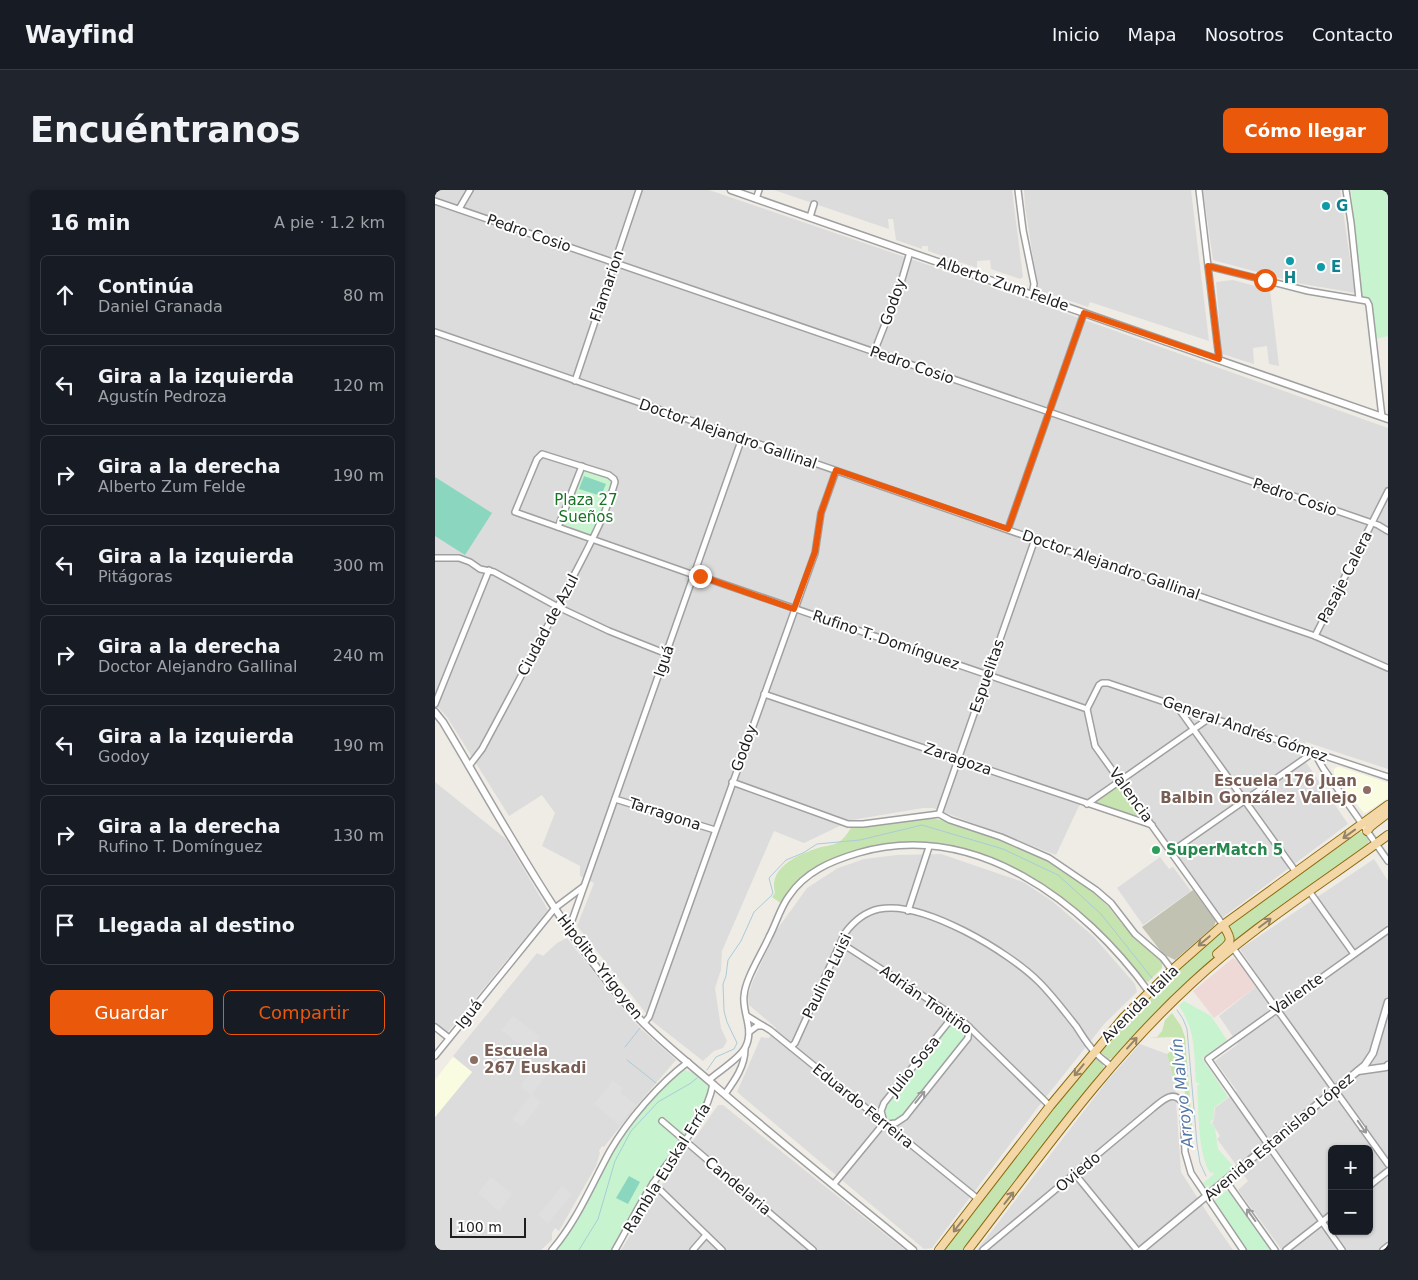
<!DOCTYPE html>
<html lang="es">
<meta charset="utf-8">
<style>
:root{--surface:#171b24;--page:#20242c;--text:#f1f3f6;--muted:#9ea1a6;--line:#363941;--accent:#ea580c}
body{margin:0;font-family:"DejaVu Sans",sans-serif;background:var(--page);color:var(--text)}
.controls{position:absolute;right:15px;bottom:15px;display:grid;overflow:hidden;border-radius:8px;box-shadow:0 1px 4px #0004}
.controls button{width:45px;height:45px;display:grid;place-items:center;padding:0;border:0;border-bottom:1px solid var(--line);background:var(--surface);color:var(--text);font:25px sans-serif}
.scale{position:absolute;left:15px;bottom:12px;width:76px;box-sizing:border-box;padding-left:5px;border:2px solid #1f1f1f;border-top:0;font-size:14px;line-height:18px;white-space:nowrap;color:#1f1f1f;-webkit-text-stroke:4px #fff;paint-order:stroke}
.stop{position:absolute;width:15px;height:15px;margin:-11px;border:4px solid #ea580c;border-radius:50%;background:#fff}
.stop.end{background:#ea580c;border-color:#fff;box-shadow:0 1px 5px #0008}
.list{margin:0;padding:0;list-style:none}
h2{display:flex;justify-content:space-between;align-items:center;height:65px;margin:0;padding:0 20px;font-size:21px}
h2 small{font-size:16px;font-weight:400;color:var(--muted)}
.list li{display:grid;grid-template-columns:32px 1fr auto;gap:15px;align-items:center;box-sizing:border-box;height:80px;margin:0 10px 10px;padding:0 10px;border:1px solid var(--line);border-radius:8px}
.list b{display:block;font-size:19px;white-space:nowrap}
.list p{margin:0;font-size:16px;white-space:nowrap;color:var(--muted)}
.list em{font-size:16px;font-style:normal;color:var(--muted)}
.actions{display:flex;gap:10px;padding:15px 20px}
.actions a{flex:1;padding:11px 0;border:1px solid var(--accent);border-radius:8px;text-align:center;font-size:18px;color:var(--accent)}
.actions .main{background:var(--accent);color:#fff}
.icon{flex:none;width:28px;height:28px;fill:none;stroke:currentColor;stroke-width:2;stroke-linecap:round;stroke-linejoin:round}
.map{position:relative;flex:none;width:953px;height:1060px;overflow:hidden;border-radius:8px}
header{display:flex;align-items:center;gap:30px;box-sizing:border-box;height:70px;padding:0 25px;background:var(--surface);border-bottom:1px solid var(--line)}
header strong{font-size:24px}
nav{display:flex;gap:28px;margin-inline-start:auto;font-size:18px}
.intro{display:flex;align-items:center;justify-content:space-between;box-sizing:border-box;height:120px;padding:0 30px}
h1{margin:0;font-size:35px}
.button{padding:12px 22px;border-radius:8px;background:var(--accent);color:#fff;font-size:18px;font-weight:700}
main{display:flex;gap:30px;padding:0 30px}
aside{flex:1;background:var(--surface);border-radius:8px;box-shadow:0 1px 4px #0004}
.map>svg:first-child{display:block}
</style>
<header>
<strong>Wayfind</strong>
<nav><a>Inicio</a><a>Mapa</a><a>Nosotros</a><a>Contacto</a></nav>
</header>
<div class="intro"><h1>Encuéntranos</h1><a class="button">Cómo llegar</a></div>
<main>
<aside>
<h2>16 min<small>A pie · 1.2 km</small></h2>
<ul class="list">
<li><svg class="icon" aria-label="ahead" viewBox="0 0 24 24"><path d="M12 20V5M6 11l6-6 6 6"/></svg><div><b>Continúa</b><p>Daniel Granada</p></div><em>80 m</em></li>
<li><svg class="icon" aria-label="left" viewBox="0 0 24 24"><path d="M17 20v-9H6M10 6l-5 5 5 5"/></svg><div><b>Gira a la izquierda</b><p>Agustín Pedroza</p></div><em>120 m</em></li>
<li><svg class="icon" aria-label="right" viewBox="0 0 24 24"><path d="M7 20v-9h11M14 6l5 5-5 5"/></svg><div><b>Gira a la derecha</b><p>Alberto Zum Felde</p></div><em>190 m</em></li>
<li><svg class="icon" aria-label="left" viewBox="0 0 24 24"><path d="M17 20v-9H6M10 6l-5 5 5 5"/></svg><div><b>Gira a la izquierda</b><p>Pitágoras</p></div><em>300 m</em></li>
<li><svg class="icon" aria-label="right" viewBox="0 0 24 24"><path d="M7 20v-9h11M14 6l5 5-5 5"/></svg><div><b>Gira a la derecha</b><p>Doctor Alejandro Gallinal</p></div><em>240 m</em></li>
<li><svg class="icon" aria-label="left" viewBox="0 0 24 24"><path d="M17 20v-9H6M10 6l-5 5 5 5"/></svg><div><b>Gira a la izquierda</b><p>Godoy</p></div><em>190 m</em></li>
<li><svg class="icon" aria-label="right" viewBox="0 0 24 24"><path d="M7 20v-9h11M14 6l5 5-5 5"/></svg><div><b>Gira a la derecha</b><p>Rufino T. Domínguez</p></div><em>130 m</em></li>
<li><svg class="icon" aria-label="arrive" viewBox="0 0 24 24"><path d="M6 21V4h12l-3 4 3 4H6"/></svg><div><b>Llegada al destino</b></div></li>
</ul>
<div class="actions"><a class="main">Guardar</a><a>Compartir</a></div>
</aside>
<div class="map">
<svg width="953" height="1060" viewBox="0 0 953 1060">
<rect width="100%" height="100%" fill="#efece6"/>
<g fill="#dddcdc" fill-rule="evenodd">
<polygon points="0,0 274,0 546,93 953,238 953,579 871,552 864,562 913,634 787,728 685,585 644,616 621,665 498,618 488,618 417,630 369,653 339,641 287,761 286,780 280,798 286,838 292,851 288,858 279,861 268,871 217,831 142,736 159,693 145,686 145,676 107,656 120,623 107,605 74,626 12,527 0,514"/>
<polygon points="339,0 577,0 588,87 585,89 556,79 555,70 542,71 542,78 493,61 493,56 487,56 487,59 461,50 458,29 453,29 454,39"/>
<polygon points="589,0 756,0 774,151 655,112 653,117 603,100 590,16"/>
<polygon points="768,0 905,0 920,103 862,93 778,70"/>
<polygon points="798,90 835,100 844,176 834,174 832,156 818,158 819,174 787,164 781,92"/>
<polygon points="0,592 71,649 113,720 12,843 0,834"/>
<polygon points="506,664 588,692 617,711 658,746 700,794 702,802 670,833 603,917 497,1058 489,1059 302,902 326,847 334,848 341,838 314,815 313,806 317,793 341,741 372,698 403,678 429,669 462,665"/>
<polygon points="725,667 734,679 738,677 756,701 708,735 682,698"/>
<path d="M939,669L953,691V1060H847L803,1000L813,991L782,949L785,946L777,933L779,930L780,918L802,901L780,871L803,854L784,826L827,792L805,759ZM897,959H934V1041H897Z"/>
<polygon points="132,748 178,807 205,838 241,870 203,914 169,957 167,956 164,961 165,963 161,976 124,1041 120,1038 117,1043 117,1050 106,1060 0,1060 0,927 37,882 18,866 102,763 108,766 122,753"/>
<polygon points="705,854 732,864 740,895 746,982 773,1024 798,1060 542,1060 672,891"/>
<polygon points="283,915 288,915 470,1060 186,1060 216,1011"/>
</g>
<polygon fill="#eed9d7" points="798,768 804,772 822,796 779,828 758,801"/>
<g fill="#fafce1">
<polygon points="902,577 905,577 953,593 953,608 932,622 929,623 899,585 899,579"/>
<polygon points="18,867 37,882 0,927 0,890"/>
</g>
<polygon fill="#c1c2b2" points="758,700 781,731 779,736 740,770 728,764 707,737"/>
<g fill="#c6e4b0">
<polygon points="682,597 687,598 707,627 706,630 662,614 662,611"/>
<path d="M496,628C555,639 622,669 667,710C676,719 683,730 692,740C702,751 715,760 727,770V778L713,792L710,791C693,773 677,752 659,735C599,677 513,636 429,658C391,668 367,680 347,714L337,707L340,703C333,678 362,665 383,658C389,656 396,656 402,653C409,649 413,643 417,636C444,637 470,630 496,628Z"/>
<path d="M925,642C932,643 936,650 932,656C890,686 846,715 805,747C759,783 719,825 679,868L674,869L666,862L667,857L714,807L779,748L835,705Z"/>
<polygon points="737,823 746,836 750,847 758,948 753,937 749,893 740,895 732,864 741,858 741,849 738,847 712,848 722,847 727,841 730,830"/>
<polygon points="658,869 662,869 668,874 669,878 667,882 625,933 529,1060 509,1060 619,916"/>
</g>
<g fill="#c7f4ce">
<polygon points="916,0 953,0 953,146 941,149 936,109 926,107"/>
<polygon points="152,281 175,290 177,293 159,340 155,344 130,335 129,332 149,282"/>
<path d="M749,811L776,826L792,850L767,868L793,907L779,918V929L775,932L780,938L783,959L799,977L775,997L772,995L773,999L768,993L779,984L777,982L775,983C762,960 764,922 762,895H764V893H761C759,863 761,841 744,816Z"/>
<polygon points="520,833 526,835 531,842 528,850 464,930 456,932 448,923 450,915 512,839"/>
<path d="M249,880L257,882L275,898C268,934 237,960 218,989C203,1012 191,1036 178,1060H122C141,1034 154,1005 169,977C188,943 218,905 249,880Z"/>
<polygon points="791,1001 795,1002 836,1060 811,1060 778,1012"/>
</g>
<g fill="#8bd6be">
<polygon points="149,286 171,294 166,306 144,299"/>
<polygon points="0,287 57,323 30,365 0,346"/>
<polygon points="194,986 205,992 193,1014 181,1008"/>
</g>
<g fill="#dfdfdf">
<polygon points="78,826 105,847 94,861 66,840"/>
<polygon points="105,870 116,879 97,904 106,912 87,937 77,929 96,905 85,896"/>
<polygon points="178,890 188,898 185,902 201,915 184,935 159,914"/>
<polygon points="56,987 77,1004 64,1021 43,1003"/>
<polygon points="127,996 137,1004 113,1034 103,1025"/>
</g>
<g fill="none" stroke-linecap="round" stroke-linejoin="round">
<g stroke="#aacbd8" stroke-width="1">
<polyline points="742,820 748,829 752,839 762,954 765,973 771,986"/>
<polyline points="190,857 205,838"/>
<polyline points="192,870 221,893"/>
<polyline points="272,880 281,867 299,859 302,853 292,832 289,821 288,794 291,786 293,770 306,751 319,722 336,706 338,703 334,688 351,670 368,663 382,654 425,650 487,635 568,659 623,685 666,724 717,788"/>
<polyline points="144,1060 163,1029 180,971 196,941 223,912 256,893 262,888"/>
</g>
<defs>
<g id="minor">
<polyline points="583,0 588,40 599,94 597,105"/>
<polyline points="764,0 784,169"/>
<polyline points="911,0 916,33 924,109"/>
<polyline points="321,9 324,0"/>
<polyline points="0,11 943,335 953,341"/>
<polyline points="24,19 35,0"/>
<polyline points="375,27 379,14"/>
<polyline points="773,76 873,101 932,111 934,115 947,227"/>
<polyline points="0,142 880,446 953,478"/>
<polyline points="439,162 465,96 475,62"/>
<polyline points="140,191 204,0"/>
<polyline points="123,337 147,276"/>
<polyline points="573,339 649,123"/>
<polyline points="0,368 24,368 35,372 45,379 59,382 123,417 174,441 232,464"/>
<polyline points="880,446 953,301"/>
<polyline points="329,504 717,635"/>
<polyline points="0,514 54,380"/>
<polyline points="741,515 861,682"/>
<path d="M34,576L47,559C76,505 105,451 133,397C150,363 170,329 180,292L179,289L174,285L107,264L102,269L80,322L259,385L265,386L652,519"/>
<polyline points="297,592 413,634 428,634 504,624 515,630 566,647 614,668 661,700 676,713 700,744 728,768 737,780"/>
<polyline points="180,609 280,640"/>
<polyline points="652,614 776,527"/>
<polyline points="504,624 600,349"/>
<polyline points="736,662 879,562 888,578 953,671"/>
<polyline points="874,701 919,764"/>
<polyline points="473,721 494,657"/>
<polyline points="788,735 660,556 652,519 664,495 667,493 673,493 953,587"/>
<polyline points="134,739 307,248"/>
<polyline points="406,753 530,833 615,916"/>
<polyline points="798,758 953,974"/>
<polyline points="312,826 335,840 543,1009"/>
<polyline points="209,833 214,827 380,363 386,323 401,281"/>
<polyline points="0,837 14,848"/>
<polyline points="314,842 322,836 328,836"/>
<path d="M356,857L360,853L410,743C419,731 430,722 444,719C488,710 574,762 604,792C618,806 629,821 641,836C647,845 652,854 659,861C664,867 670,871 676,876"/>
<polyline points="0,866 120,718 148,697"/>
<path d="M274,890C284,881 304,869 310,858C320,840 307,823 309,806C310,789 327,763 334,747C341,734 345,718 354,706C370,682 396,671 423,663C540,629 649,712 714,802"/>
<path d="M290,904C300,890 310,876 310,859"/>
<polyline points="227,931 378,1060"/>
<polyline points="449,932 446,921 449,913 512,834 518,830 525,830"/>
<polyline points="452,934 461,933 470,927 533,848 534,837"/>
<polyline points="640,984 702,1060"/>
<polyline points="791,991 840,1060"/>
<polyline points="218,993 287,1060"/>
<polyline points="398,995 449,933"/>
<polyline points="934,996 953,981"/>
<path d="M117,1060C142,1031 157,994 175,961C193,930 224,894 253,872"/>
<path d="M180,1060C193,1038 204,1014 219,992C240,961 271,932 278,894"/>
<polyline points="258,1060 271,1045"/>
<path d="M548,1060L717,919C727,911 739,898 748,914L750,962L756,983L808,1060"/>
<polyline points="851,1060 897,1024"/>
<polyline points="907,1060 773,869 953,740"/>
<polyline points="948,1060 953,1056"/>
</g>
<g id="tertiary">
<polyline points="296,0 953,229"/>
<path d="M0,522L8,532C67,630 122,737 199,823C223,850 253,872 280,896C345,952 412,1006 478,1060"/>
<polyline points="923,881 951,877 953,875"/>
<polyline points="706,1060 930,875 938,863 953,812"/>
</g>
<g id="primary">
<polyline points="932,641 936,636 953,623"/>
<path d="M782,764C796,752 799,752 788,735"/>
<polyline points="504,1060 615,916 689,827 737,780 788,735 953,615"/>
<path d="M533,1060C604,968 671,872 757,793C817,737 887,694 953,645"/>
</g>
</defs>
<use href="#minor" stroke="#a0a0a0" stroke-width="8"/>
<use href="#tertiary" stroke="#a0a0a0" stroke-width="9"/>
<use href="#primary" stroke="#8c6b0e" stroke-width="10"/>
<use href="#minor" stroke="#fff" stroke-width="5"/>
<use href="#tertiary" stroke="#fff" stroke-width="6"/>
<use href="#primary" stroke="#f3d7a6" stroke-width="8"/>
</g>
<defs><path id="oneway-shaft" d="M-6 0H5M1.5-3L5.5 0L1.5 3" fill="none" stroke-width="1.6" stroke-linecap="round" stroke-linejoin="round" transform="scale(1.25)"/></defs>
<g stroke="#948469">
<use href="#oneway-shaft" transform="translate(914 644) rotate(144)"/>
<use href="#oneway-shaft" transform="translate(830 733) rotate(-37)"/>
<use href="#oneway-shaft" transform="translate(769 751) rotate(140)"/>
<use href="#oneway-shaft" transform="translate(697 853) rotate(-48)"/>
<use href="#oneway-shaft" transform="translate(644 880) rotate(129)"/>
<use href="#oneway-shaft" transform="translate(574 1008) rotate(-52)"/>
<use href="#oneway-shaft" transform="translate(523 1036) rotate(128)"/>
</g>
<g stroke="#9a9a9a">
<use href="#oneway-shaft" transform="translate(485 907) rotate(-51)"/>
<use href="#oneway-shaft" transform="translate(927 937) rotate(55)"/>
<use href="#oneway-shaft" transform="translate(816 1025) rotate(-126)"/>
</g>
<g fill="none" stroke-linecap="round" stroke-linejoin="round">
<polyline stroke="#ea580c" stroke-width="6" points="265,386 359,419 380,362 386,323 401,280 573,339 649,123 784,169 773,76 830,90"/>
</g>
<g fill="#0f9aa8" stroke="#fff" stroke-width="2">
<circle cx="891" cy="16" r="5"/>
<circle cx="855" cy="71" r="5"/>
<circle cx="886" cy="77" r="5"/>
</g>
<g fill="#8d6e63" stroke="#fff" stroke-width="2">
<circle cx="932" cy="600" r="5"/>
<circle cx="39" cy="870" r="5"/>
</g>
<circle fill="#2e9e5b" stroke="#fff" stroke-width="2" cx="721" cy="660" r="5"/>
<g text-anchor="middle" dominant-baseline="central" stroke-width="4" stroke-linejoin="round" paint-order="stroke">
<g font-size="15" font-weight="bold" fill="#0d838f" stroke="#fff" text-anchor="start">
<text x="901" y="16">G</text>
<text x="896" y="77">E</text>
<text x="855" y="88" text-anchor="middle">H</text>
</g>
<g font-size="15" fill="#1f1f1f" stroke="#fff">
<text transform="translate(94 43) rotate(19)">Pedro Cosio</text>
<text transform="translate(568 94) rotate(19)">Alberto Zum Felde</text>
<text transform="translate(172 96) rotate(-71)">Flamarion</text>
<text transform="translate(458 112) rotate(-70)">Godoy</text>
<text transform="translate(477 175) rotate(19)">Pedro Cosio</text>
<text transform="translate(293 244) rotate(19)">Doctor Alejandro Gallinal</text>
<text transform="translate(860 307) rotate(19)">Pedro Cosio</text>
<text transform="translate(676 375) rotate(19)">Doctor Alejandro Gallinal</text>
<text transform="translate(910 387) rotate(-63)">Pasaje Calera</text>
<text transform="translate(113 435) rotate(-62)">Ciudad de Azul</text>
<text transform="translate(451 450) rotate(19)">Rufino T. Domínguez</text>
<text transform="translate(229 471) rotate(-71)">Iguá</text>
<text transform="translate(552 486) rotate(-71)">Espuelitas</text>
<text transform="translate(810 539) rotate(19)">General Andrés Gómez</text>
<text transform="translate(309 558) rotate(-70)">Godoy</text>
<text transform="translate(523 569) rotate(19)">Zaragoza</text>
<text transform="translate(696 605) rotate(54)">Valencia</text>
<text transform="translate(230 624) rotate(18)">Tarragona</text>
<text transform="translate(165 777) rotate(52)">Hipólito Yrigoyen</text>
<text transform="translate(392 786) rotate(-64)">Paulina Luisi</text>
<text transform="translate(862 804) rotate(-35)">Valiente</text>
<text transform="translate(491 810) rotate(35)">Adrián Troitiño</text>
<text transform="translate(705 814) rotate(-45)">Avenida Italia</text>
<text transform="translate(34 824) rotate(-52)">Iguá</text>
<text transform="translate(479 876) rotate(-51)">Julio Sosa</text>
<text transform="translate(428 916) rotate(39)">Eduardo Ferreira</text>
<text transform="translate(844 947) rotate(-40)">Avenida Estanislao López</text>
<text transform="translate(232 978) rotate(-58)">Rambla Euskal Erría</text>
<text transform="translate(643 982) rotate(-40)">Oviedo</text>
<text transform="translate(303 996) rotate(40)">Candelaria</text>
</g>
<g font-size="15" fill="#167424" stroke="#fff">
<text x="151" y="310">Plaza 27<tspan x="151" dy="17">Sueños</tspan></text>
</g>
<g font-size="15" font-weight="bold" fill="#785e54" stroke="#fff" text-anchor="end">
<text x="922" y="591">Escuela 176 Juan<tspan x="922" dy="17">Balbin González Vallejo</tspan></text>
<text x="49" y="861" text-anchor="start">Escuela<tspan x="49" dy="17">267 Euskadi</tspan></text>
</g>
<g font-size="15" font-weight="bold" fill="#27864d" stroke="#fff" text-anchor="start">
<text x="731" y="660">SuperMatch 5</text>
</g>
<g font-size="16" font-style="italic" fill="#5477a6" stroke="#fff">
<text transform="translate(747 903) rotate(-96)">Arroyo Malvín</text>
</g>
</g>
</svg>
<div class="controls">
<button>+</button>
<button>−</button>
</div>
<div class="scale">100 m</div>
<div class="stop" style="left:830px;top:90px"></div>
<div class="stop end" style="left:265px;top:386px"></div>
</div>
</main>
